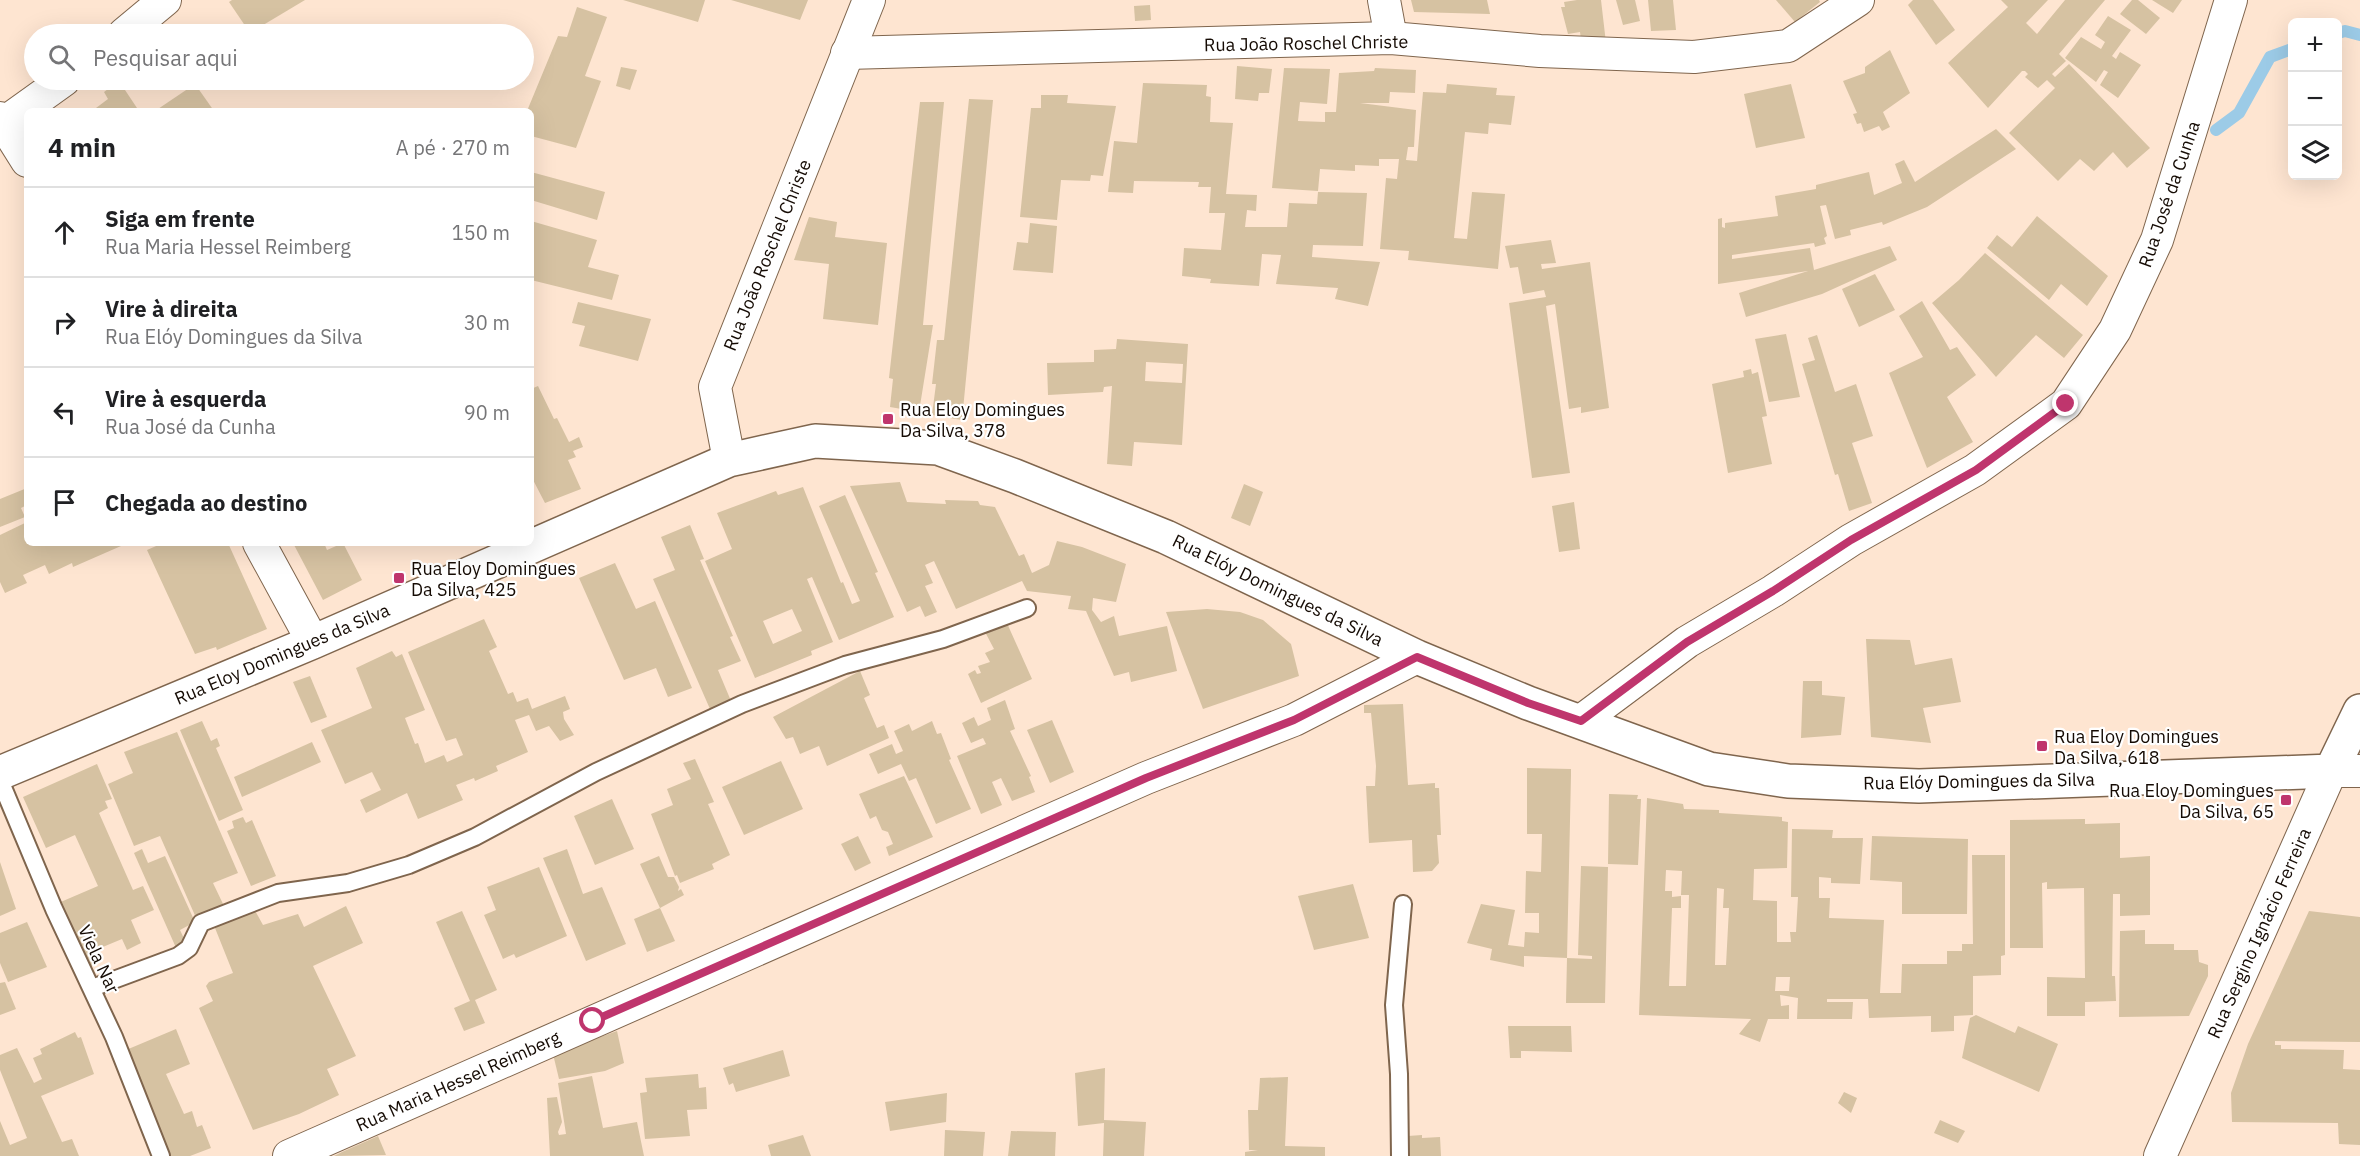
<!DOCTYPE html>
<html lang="pt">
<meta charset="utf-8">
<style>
:root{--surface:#fff;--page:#f2f2f2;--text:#202124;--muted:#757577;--line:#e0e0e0}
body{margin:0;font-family:"IBM Plex Sans",sans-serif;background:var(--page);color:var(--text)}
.controls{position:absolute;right:18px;top:18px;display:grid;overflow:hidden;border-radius:9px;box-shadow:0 6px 24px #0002}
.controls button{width:54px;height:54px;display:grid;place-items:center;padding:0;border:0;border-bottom:2px solid var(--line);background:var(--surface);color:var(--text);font:30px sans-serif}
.stop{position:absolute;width:18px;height:18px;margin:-14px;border:4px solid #bf356d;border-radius:50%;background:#fff}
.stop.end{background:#bf356d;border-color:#fff;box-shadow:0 2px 6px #0008}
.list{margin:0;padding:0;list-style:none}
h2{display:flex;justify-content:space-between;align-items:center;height:78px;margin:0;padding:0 24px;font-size:26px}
h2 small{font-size:20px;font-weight:400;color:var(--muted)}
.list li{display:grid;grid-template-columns:39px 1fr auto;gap:18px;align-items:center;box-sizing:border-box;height:90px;padding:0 24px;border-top:2px solid var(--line)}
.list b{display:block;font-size:22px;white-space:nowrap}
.list p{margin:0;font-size:20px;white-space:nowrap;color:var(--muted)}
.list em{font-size:20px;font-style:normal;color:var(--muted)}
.icon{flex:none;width:33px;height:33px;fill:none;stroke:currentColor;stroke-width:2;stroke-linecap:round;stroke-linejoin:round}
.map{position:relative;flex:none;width:2360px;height:1156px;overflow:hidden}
.search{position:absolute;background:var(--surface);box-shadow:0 6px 24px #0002;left:24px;top:24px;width:510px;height:66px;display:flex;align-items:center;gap:15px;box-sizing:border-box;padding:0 21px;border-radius:33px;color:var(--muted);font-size:22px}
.panel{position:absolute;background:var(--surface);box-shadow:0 6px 24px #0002;left:24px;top:108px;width:510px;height:438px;border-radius:9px}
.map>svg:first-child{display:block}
</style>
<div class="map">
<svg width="2360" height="1156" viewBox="0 0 2360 1156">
<rect width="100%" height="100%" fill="#fee5d1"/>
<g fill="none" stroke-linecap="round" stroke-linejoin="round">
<g stroke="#9ccbe7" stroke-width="12">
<polyline points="2338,33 2345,31 2360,35"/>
<polyline points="2216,130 2239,113 2270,57 2292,49"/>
</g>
</g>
<g fill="#d6c2a2" fill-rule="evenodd">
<polygon points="232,0 305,0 250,33 229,2"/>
<polygon points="623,0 705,0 698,22"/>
<polygon points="731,0 808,0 800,20"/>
<polygon points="1411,0 1487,0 1490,14 1414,12"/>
<polygon points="1577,0 1601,0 1606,43 1582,46 1580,32 1568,34 1561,7 1565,7 1564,2"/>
<polygon points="1616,0 1635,0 1640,21 1623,25"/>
<polygon points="1648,0 1673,0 1676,30 1651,31"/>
<polygon points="1776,0 1819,0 1820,2 1795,22"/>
<polygon points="1913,0 1933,0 1955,30 1936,45 1908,5"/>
<polygon points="2001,0 2048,0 2026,23 2037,34 2065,0 2105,0 2059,54 2066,61 2052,74 2055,77 2069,64 2150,148 2127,168 2113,152 2094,171 2080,159 2058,181 2009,133 2055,88 2047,80 2038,88 2025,77 2028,74 2025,71 2022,71 1988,108 1948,63 2008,7"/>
<polygon points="2132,0 2138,0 2160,18 2146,34 2120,14"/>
<polygon points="2152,0 2182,0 2173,13"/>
<polygon points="1150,5 1151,20 1135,21 1134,6"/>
<polygon points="577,7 607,17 585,76 601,81 576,148 531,136 531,111 527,111 558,36 567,37"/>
<polygon points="2108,16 2131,30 2112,56 2116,59 2120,52 2141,65 2118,98 2100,85 2108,72 2104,70 2096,82 2065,58 2081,37 2101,49 2105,42 2095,35"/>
<polygon points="1890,50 1910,93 1883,112 1890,127 1882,131 1879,126 1864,132 1861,123 1857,124 1853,114 1857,113 1843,81 1865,73 1865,67"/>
<polygon points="1237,66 1272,69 1269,93 1259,93 1258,101 1235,99"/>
<polygon points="621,67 637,70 630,90 616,86"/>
<polygon points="1284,68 1330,69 1327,104 1300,102 1298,121 1325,122 1325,112 1336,112 1339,73 1374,71 1375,68 1416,70 1415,93 1390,92 1389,103 1360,103 1416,110 1414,147 1408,147 1406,160 1417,161 1423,92 1446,93 1447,84 1497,88 1496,95 1515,96 1511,125 1489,123 1488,134 1465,132 1454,238 1467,239 1472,192 1505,194 1498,269 1408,260 1409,251 1380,249 1386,178 1397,179 1399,159 1379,159 1379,166 1355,165 1355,171 1320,169 1318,191 1272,188"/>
<polygon points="119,81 139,111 92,111 108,99 104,92"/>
<polygon points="1143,83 1207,85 1206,96 1211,97 1210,122 1233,123 1226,194 1257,195 1256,211 1247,210 1245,227 1287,227 1289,203 1317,204 1318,192 1367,193 1363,246 1313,245 1312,257 1380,262 1368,306 1335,299 1338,288 1276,284 1281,255 1262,254 1259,286 1210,283 1211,279 1182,276 1184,248 1221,250 1225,213 1209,213 1211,187 1198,187 1199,182 1134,181 1133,193 1108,192 1114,141 1137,143"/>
<polygon points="195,84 214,111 155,111"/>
<polygon points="1791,84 1805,138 1756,148 1744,94"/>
<polygon points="1041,95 1068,95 1067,103 1116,106 1103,176 1091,175 1090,181 1061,180 1057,220 1020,217 1031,108 1041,108"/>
<polygon points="969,99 993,100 962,420 932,415 936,384 932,384 937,340 944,340"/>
<polygon points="920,102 944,102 923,325 933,325 919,412 890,407 893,379 889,378"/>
<polygon points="1996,129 2016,149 1927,207 1883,225 1882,222 1850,230 1851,235 1835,239 1826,205 1820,206 1827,236 1824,238 1826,244 1815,247 1814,243 1732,255 1732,259 1810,248 1814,270 1890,246 1897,260 1822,294 1746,317 1739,293 1808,271 1718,284 1718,219 1722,218 1722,227 1725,228 1725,223 1778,216 1775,196 1816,189 1816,185 1869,172 1874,195 1902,183 1895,164 1904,160 1915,182"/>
<polygon points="531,172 605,192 597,220 531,200"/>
<polygon points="2037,216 2108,276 2087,306 2061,284 2049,300 1987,248 1997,235 2012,247"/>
<polygon points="809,217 837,222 835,237 887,243 878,325 823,319 829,264 794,260"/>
<polygon points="531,221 597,240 588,267 619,275 612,300 531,280"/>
<polygon points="1030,223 1057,226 1053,273 1013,270 1017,242 1028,243"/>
<polygon points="1551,240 1556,263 1541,264 1542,269 1590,262 1609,408 1581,413 1581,407 1569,409 1555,304 1546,306 1570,473 1532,478 1509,303 1546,297 1544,290 1523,294 1518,267 1510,268 1505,246"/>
<polygon points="1985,253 2083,335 2064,358 2036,335 1996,377 1932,303 1959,280"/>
<polygon points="1875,274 1895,310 1859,327 1842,289"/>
<polygon points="1922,301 1950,350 1957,347 1976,375 1947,397 1973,442 1927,468 1889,373 1923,357 1899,316"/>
<polygon points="578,302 651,319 638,361 579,346 585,326 572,323"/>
<polygon points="1786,334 1800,397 1769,402 1755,339"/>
<polygon points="1817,335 1835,392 1856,384 1873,436 1852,443 1872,503 1849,511 1838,474 1835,475 1802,364 1815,360 1808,338"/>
<path d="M1117,339L1188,344L1182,445L1134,442L1132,466L1107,464L1112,386L1104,387L1103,392L1048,395L1047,363L1094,362V350L1116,349ZM1146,362L1183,364L1182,383L1145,381Z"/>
<polygon points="1751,369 1752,374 1758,372 1765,406 1767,416 1762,417 1772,464 1728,473 1712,384 1744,377 1743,371"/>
<polygon points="538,386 554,419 557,418 569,442 579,437 583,447 573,451 576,457 568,460 581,489 545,503 531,476 531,389"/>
<polygon points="900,482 907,502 946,504 945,500 978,501 980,505 995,507 1019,556 1024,554 1032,573 1049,565 1057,541 1082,547 1126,564 1116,602 1093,598 1092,610 1101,622 1114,616 1119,636 1167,626 1177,671 1131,682 1129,672 1114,676 1086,611 1068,609 1071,596 1027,591 1022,581 956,609 934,561 925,565 933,583 925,586 937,612 925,617 920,606 907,612 850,486"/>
<polygon points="1244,484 1263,492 1250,526 1231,518"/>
<path d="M803,487L841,583L843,582L852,604L860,601L819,506L845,495L878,572L875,573L894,617L839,640L812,577L807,579L833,642L811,651L812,655L755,678L705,561L732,549L717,513L776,491L778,495ZM792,609L802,631L773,644L763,621Z"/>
<polygon points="27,488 27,505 21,508 25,517 0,527 0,499"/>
<polygon points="1574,502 1580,549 1559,552 1552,506"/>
<polygon points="27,522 27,543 119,543 121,546 73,567 72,563 49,574 45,565 23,575 27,583 5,593 0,582 0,535"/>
<polygon points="690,525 704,559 700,560 733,636 730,637 741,661 718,670 731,701 710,709 653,579 675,570 661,537"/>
<polygon points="163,543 228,543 267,629 217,650 216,647 195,654 147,550"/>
<polygon points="293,543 324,543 327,550 343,543 362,580 323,600"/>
<polygon points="615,563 636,609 655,601 692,688 668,697 656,668 624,680 579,578"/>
<polygon points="1207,609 1240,612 1263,620 1291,644 1299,676 1203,709 1166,612"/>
<polygon points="484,619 497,647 489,651 508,694 513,692 517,702 528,698 532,709 565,696 570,709 563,712 564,719 574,735 560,741 549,726 536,731 529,715 515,720 528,752 496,766 498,771 475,781 474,778 456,785 463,800 418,819 407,793 366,813 360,800 381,790 372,772 345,784 321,730 372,708 356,668 392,651 396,657 402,654 425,710 405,718 415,744 418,743 425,763 444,755 447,762 463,755 456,738 446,741 408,652"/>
<polygon points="1006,621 1032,679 981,703 968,674 975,670 977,674 981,673 978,666 990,662 985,653 994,649 984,630"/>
<polygon points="1866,639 1910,640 1915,665 1952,658 1961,702 1923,708 1931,743 1871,737"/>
<polygon points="860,671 870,695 864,698 877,728 884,725 889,738 827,766 819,746 800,754 793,737 786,739 773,717"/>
<polygon points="310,676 327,717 311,723 293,682"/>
<polygon points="1803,681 1822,681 1822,695 1845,697 1841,735 1801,738"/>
<polygon points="1005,700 1015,729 1010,731 1031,776 1029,777 1035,792 1012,801 1001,778 992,782 1002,805 981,814 957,756 986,744 983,738 971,743 962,723 974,717 978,726 991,720 987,708"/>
<polygon points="1403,704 1408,785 1435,783 1435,788 1439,788 1441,835 1437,835 1439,863 1432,871 1413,872 1412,840 1369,843 1366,786 1375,786 1376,766 1371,713 1364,713 1364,705"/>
<polygon points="1052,720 1074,772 1050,783 1027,730"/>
<polygon points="202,721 211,741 217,738 220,746 216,748 243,810 219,821 180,730"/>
<polygon points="932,721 937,734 941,733 951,759 949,760 971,809 936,824 916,778 909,781 901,764 878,774 869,754 892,744 896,754 903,751 894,731 909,724 912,731"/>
<polygon points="177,732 238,873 213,883 224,906 197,920 160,836 134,846 108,784 133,773 124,752"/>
<polygon points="312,742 321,762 242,797 234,777"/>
<polygon points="695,759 714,802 708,804 730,855 712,864 714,869 680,883 677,875 675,876 651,814 673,805 667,789 691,779 683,763"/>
<polygon points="781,761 803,809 744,835 722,787"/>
<polygon points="97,764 112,799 105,801 108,808 99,813 133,890 143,886 154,910 131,920 141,943 127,950 122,939 98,949 103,960 89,967 56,904 98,886 75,835 46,848 23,797"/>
<polygon points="1527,768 1571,769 1571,775 1567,958 1524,956 1524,967 1490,960 1492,949 1467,943 1481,904 1515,910 1508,945 1524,947 1525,932 1539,933 1539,913 1525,913 1526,871 1541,872 1542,834 1527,834"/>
<polygon points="904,776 933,837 889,856 886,847 893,844 888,832 882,830 876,816 870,819 859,794"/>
<polygon points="1609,794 1638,795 1637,799 1641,799 1638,865 1608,864"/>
<path d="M1647,798L1683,804L1684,809L1719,810V813L1782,817V821L1788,822L1787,868L1754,869L1753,900L1777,901V942H1791L1790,932H1796L1798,897H1791L1792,829L1833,830L1832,838H1863L1860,884L1831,883V878L1819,877V898H1830L1829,918L1884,920L1880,993H1901L1902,964H1947V951H1962V944H1973L1972,855H2005V955L2001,956V975L1973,976V1015L1954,1016V1031L1931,1032V1016L1869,1018L1868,999H1827V1002H1853L1852,1019H1797L1798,998L1780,995L1781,1006L1789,1005V1019H1768L1760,1042L1739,1034L1751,1019L1639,1015ZM1666,870L1682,871L1681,895H1689L1686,986H1669L1672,908H1681V896L1672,897V891H1665ZM1717,888L1724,889L1723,908H1729L1726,965H1715ZM1776,977H1790L1789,991H1775Z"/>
<polygon points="612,799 634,849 595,865 574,816"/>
<polygon points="243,817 246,823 252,820 276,876 251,886 227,831 234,828 232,821"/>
<polygon points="2085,819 2085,824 2120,823 2120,858 2150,856 2150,915 2120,916 2120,894 2113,894 2112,976 2115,976 2116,1001 2085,1002 2085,1016 2047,1016 2047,977 2085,978 2084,888 2047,889 2047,882 2042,883 2043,948 2010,948 2010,820"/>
<polygon points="858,836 871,863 855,871 841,844"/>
<polygon points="1872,836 1968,839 1967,914 1902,914 1902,882 1870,880"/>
<polygon points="142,849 148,863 165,856 195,922 180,930 187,945 177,950 134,853"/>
<polygon points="567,849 583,894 602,887 626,944 586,961 543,858"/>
<polygon points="659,856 668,877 674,877 679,887 678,891 681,889 684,895 660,908 640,864"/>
<polygon points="0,862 16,909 0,916"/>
<polygon points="1581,866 1608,867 1605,1003 1566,1003 1567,958 1592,959 1592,956 1578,955"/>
<polygon points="539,867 567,936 516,958 514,954 503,959 484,915 496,910 487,887"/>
<polygon points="1353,884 1369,938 1314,950 1298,896"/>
<polygon points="346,906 363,943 313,966 356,1056 327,1069 339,1095 299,1114 253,1130 199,1008 213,1001 206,986 209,982 233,973 215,928 253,907 263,925 298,914 304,927"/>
<polygon points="660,908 675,941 647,952 634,919"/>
<polygon points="462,911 497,990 475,1000 485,1023 464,1031 454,1008 470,1001 436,922"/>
<polygon points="2309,911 2360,917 2360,1042 2275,1041 2275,1045 2281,1045 2281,1049 2344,1050 2343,1069 2360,1070 2360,1145 2339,1144 2338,1123 2232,1122 2231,1093 2248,1044"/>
<polygon points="27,922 47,967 8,982 0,963 0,933"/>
<polygon points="2145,930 2145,944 2174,944 2174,950 2198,950 2199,962 2208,965 2208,976 2189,1016 2119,1017 2120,931"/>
<polygon points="5,982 16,1009 0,1015 0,983"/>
<polygon points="1976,1015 2015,1033 2018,1026 2058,1044 2039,1092 1962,1058 1970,1018"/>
<polygon points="1508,1026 1571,1026 1572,1052 1521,1051 1521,1058 1510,1058"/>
<polygon points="176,1029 190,1064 166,1074 184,1114 192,1111 197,1127 202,1125 211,1148 190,1156 171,1156 126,1050"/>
<polygon points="617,1031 624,1063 605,1071 559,1079 553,1054"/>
<polygon points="75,1032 78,1038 81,1037 94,1074 41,1096 62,1142 72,1139 79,1156 0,1156 0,1121 10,1145 27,1138 0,1070 0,1055 17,1048 34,1083 42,1079 33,1058 42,1054 40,1049"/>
<polygon points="783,1050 790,1076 736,1092 733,1083 729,1085 723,1068"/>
<polygon points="1105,1068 1104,1120 1146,1122 1144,1156 1103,1156 1104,1123 1078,1126 1075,1073"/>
<polygon points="698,1074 699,1088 706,1087 707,1109 687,1110 690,1136 645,1139 640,1093 647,1092 645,1078"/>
<polygon points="592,1076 603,1128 637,1122 644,1156 550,1156 547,1098 557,1097 562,1122 558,1132 559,1135 566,1134 558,1083"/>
<polygon points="1288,1077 1285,1146 1325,1147 1325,1156 1245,1156 1245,1152 1258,1150 1249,1150 1248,1110 1258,1110 1260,1078"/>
<polygon points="1844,1092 1857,1098 1851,1113 1838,1103"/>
<polygon points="947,1093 946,1122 890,1131 885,1102"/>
<polygon points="1940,1120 1965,1131 1958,1143 1934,1133"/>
<polygon points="945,1130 985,1132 983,1156 944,1156"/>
<polygon points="1011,1131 1056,1132 1055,1156 1008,1156"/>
<polygon points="803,1135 811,1156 771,1156 768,1145"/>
<polygon points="1422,1135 1422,1138 1440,1137 1441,1156 1408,1156 1408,1136"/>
<polygon points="378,1136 386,1155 334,1156 342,1152"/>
</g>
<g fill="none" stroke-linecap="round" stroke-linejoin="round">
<defs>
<g id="lane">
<polyline points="0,780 54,909 114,1037 161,1156"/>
<polyline points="92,988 178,956 189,948 201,923 278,893 348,883 409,865 475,837 596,772 742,704 845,665 943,639 1027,608"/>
<polyline points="1400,1156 1399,1074 1394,1005 1403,904"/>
</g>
<g id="street">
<polyline points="1384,0 1391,38"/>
<polyline points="124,34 165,0"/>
<polyline points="847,53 1391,38 1540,51 1694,57 1788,46 1858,0"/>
<polyline points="0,118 27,161"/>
<polyline points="0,126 64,80"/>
<polyline points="729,460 715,387 869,0"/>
<polyline points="259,543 313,642"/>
<polyline points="1581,721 1687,642 1773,591 1851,540 1975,470 2066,404 2115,330 2157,240 2231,0"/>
<polyline points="289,1156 1146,778 1294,720 1417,657"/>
<polyline points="2160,1156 2331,771 2360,771"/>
</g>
<polyline id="secondary" points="0,773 313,642 729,460 815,441 938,448 1015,476 1166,537 1417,657 1528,703 1709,769 1788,781 1919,786 2331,771 2360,711"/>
</defs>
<use href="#lane" stroke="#7f654d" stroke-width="20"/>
<use href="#street" stroke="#7f654d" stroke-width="34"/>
<use href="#secondary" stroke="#7f654d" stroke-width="36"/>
<use href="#lane" stroke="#fff" stroke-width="16"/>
<use href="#street" stroke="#fff" stroke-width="32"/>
<use href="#secondary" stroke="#fff" stroke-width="33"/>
</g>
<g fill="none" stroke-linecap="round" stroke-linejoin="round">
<polyline stroke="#bf356d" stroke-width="8" points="593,1021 1146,778 1294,720 1417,657 1528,703 1581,721 1687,642 1773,591 1851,540 1976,470 2066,404"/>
</g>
<g fill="#bf356d" stroke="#fff" stroke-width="2">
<rect x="882" y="413" width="12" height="12" rx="3"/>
<rect x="393" y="572" width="12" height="12" rx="3"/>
<rect x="2036" y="740" width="12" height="12" rx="3"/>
<rect x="2280" y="794" width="12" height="12" rx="3"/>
</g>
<g text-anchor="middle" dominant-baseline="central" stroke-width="4.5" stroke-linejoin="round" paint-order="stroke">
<g font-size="18" fill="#150b04" stroke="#fff">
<text transform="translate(1306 43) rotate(-1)">Rua João Roschel Christe</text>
<text transform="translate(2169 194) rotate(-71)">Rua José da Cunha</text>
<text transform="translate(767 255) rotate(-68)">Rua João Roschel Christe</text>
<text transform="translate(1278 590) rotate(26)">Rua Elóy Domingues da Silva</text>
<text transform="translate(282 654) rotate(-23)">Rua Eloy Domingues da Silva</text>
<text transform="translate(1979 781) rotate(-1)">Rua Elóy Domingues da Silva</text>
<text transform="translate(2259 933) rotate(-66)">Rua Sergino Ignácio Ferreira</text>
<text transform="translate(99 959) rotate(65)">Viela Nar</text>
<text transform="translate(458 1081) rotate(-24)">Rua Maria Hessel Reimberg</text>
</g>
<g font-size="18" fill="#150b04" stroke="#fff" text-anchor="start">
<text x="900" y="409">Rua Eloy Domingues<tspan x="900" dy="21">Da Silva, 378</tspan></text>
<text x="411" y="568">Rua Eloy Domingues<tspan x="411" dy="21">Da Silva, 425</tspan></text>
<text x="2054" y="736">Rua Eloy Domingues<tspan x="2054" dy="21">Da Silva, 618</tspan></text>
<text x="2274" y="790" text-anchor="end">Rua Eloy Domingues<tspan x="2274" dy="21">Da Silva, 65</tspan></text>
</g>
</g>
</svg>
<div class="controls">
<button>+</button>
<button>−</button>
<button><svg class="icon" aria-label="layers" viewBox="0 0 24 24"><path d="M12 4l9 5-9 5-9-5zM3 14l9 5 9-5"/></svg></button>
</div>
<div class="stop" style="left:593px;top:1021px"></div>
<div class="stop end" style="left:2066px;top:404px"></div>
<div class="search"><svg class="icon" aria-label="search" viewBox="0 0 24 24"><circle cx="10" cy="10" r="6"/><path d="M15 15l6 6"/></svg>Pesquisar aqui</div>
<section class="panel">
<h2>4 min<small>A pé · 270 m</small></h2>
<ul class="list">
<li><svg class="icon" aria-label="ahead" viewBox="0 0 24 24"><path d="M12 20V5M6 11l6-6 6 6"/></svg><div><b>Siga em frente</b><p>Rua Maria Hessel Reimberg</p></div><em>150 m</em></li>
<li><svg class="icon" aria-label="right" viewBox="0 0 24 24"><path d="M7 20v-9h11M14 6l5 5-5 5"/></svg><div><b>Vire à direita</b><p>Rua Elóy Domingues da Silva</p></div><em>30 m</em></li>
<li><svg class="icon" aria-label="left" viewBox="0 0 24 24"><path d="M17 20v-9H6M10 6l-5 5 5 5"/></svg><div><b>Vire à esquerda</b><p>Rua José da Cunha</p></div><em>90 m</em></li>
<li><svg class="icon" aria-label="arrive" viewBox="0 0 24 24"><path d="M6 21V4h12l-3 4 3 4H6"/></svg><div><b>Chegada ao destino</b></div></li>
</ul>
</section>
</div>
